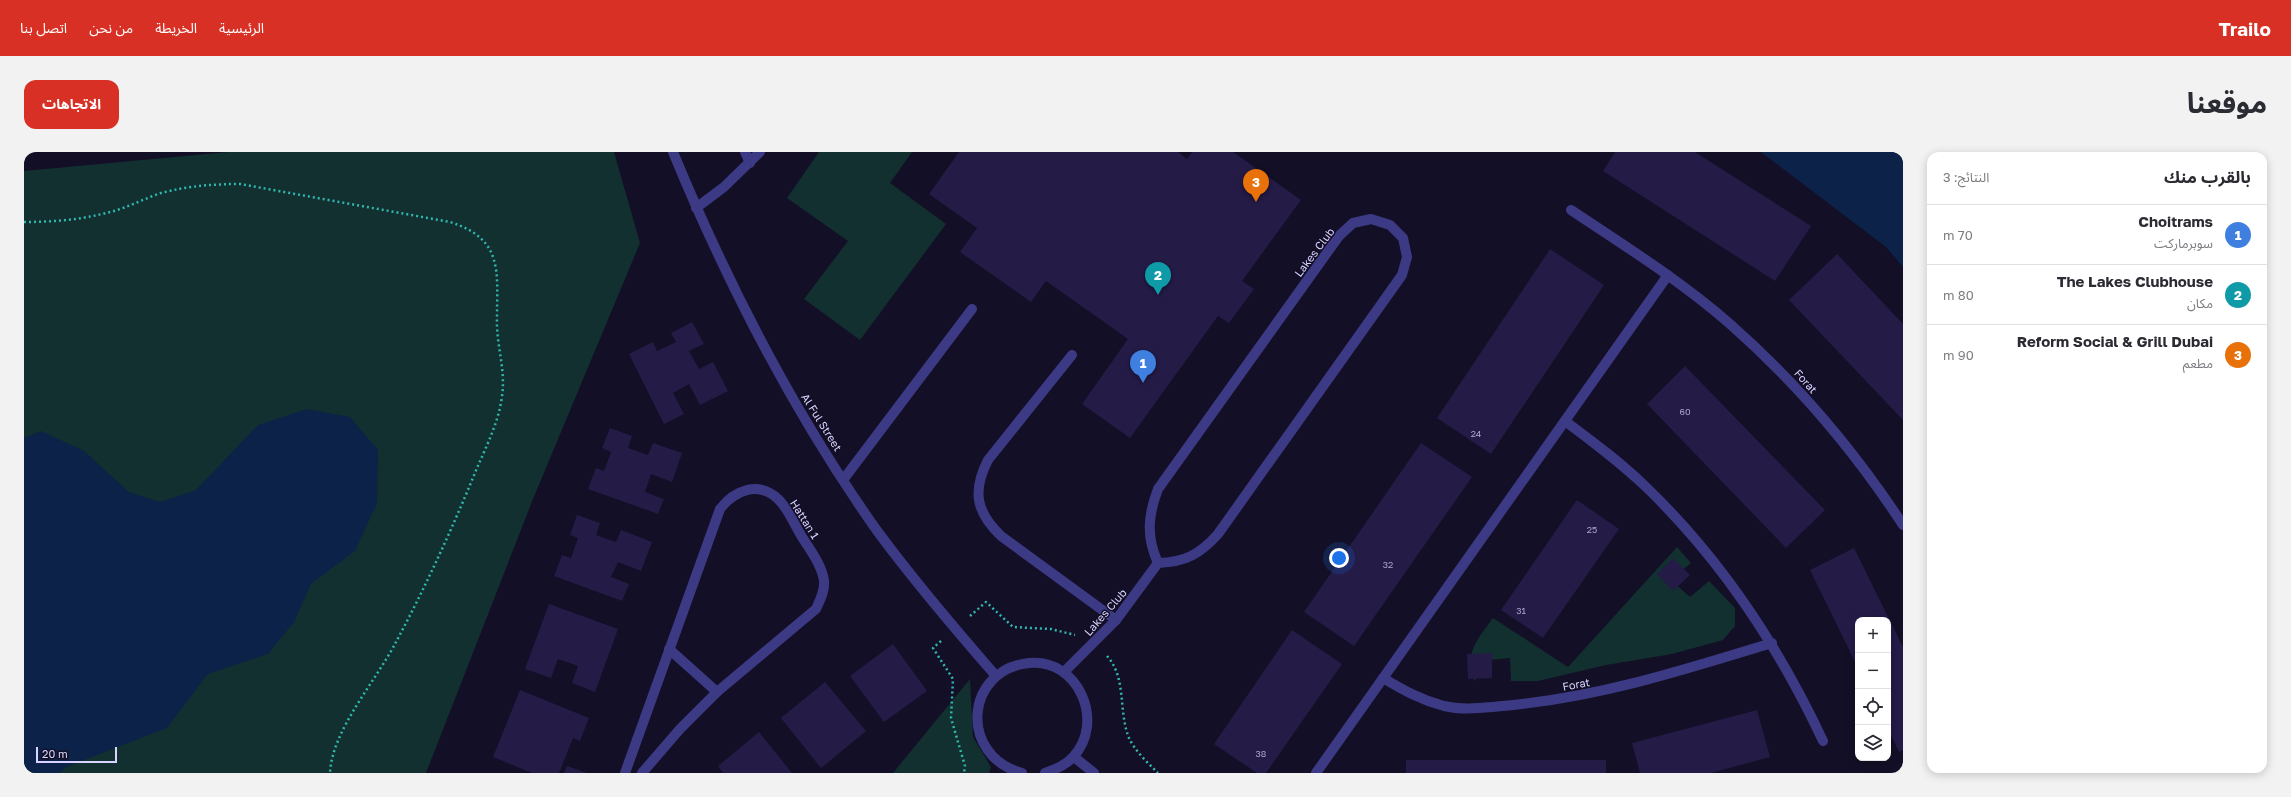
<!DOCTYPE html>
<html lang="ar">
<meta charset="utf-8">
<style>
:root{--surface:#fff;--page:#f2f2f3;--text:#2b2b33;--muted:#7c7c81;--line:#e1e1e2;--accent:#d93025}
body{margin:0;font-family:"Golos Text","Noto Sans Arabic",sans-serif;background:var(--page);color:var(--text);direction:rtl}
.controls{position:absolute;right:12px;bottom:12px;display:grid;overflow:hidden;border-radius:8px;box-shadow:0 2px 10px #0003}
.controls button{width:36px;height:36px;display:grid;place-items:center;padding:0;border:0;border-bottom:1px solid var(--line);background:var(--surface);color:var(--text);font:20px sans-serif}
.scale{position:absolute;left:12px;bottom:10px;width:81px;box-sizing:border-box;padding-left:4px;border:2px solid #d9d4ff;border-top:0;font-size:11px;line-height:14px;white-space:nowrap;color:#d9d4ff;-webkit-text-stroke:3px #130f26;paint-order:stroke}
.you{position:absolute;left:1315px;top:406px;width:14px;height:14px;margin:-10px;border:3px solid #fff;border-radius:50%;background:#1a73e8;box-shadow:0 0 0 6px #1a73e833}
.badge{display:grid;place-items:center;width:26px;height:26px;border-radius:50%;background:var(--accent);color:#fff;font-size:13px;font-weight:700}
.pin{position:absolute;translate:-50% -33px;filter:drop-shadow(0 1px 2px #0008)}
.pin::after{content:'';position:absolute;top:21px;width:14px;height:12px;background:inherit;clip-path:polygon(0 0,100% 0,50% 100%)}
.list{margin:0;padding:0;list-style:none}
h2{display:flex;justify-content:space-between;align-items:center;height:52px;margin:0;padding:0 16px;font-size:17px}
h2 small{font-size:13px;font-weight:400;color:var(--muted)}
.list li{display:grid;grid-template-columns:26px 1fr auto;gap:12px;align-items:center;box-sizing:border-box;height:60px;padding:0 16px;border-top:1px solid var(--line)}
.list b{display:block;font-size:15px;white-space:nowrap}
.list p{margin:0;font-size:13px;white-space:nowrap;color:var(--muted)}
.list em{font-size:13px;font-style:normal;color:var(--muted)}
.icon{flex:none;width:22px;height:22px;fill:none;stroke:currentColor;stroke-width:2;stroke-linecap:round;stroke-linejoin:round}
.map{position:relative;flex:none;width:1879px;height:621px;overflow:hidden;direction:ltr;border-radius:12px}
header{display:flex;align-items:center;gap:24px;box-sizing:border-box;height:56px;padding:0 20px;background:var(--accent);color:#fff}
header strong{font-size:19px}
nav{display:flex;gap:22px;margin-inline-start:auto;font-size:14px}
.intro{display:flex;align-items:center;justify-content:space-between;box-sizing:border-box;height:96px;padding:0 24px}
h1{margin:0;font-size:28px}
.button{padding:10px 18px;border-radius:12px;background:var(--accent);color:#fff;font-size:14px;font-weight:700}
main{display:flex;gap:24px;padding:0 24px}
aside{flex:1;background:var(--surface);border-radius:12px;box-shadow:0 2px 10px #0003}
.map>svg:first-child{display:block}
</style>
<header>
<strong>Trailo</strong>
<nav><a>الرئيسية</a><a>الخريطة</a><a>من نحن</a><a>اتصل بنا</a></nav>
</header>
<div class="intro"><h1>موقعنا</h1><a class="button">الاتجاهات</a></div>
<main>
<aside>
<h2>بالقرب منك<small>النتائج: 3</small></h2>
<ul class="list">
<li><span class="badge" style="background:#3f7fe0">1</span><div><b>Choitrams</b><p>سوبرماركت</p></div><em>70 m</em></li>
<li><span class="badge" style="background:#0f9aa8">2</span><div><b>The Lakes Clubhouse</b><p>مكان</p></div><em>80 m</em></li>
<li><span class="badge" style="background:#e8710a">3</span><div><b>Reform Social &amp; Grill Dubai</b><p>مطعم</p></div><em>90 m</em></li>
</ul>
</aside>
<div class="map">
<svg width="1879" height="621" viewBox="0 0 1879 621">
<rect width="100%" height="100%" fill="#130f26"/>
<g fill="#12302f">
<polygon points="204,0 590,0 616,91 509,347 402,621 0,621 0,19"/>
<polygon points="795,0 888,0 866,31 922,72 836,188 780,147 824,89 763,46"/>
<path d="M1653,395L1667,411L1647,428L1666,445L1685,429L1711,456V474L1699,488L1648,502L1582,513L1514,529H1487L1486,506L1454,509L1451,530C1439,501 1453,488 1469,466L1544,515Z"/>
<polygon points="946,527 949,585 967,615 965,621 869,621"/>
</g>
<g fill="#0c2248">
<polygon points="1737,0 1879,0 1879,115 1862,95"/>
<polygon points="283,257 326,265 354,298 353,351 331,399 287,432 270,470 244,502 184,522 143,576 42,615 35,621 0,621 0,286 17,279 60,299 105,340 136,350 172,338 234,273"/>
</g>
<g fill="#241b47">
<polygon points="935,0 1154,0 1163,7 1168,0 1209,0 1277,48 1218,129 1230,137 1205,171 1194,164 1106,286 1058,252 1104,187 1022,129 1007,150 936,100 953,76 905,42"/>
<polygon points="1591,0 1671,0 1787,74 1751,129 1579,19"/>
<polygon points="1526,97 1580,133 1467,302 1413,266"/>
<polygon points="1813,102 1879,172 1879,268 1765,148"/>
<polygon points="668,170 680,192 665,199 675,217 689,210 704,239 676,253 665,232 649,241 660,262 640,272 605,202 629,190 633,199 652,190 647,181"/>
<polygon points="1661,214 1801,358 1762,396 1623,252"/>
<polygon points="586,276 608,284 604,296 624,303 629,291 658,301 648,330 627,322 621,340 640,347 634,362 564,337 572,316 580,319 587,300 578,296"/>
<polygon points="1397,291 1448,325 1330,494 1280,460"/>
<polygon points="1553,348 1595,377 1519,486 1477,458"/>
<polygon points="553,363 576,371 572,383 592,390 597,378 628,390 617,419 594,410 587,425 605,432 598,449 530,424 538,403 547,406 554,386 546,383"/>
<polygon points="1830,396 1879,495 1879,598 1875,600 1864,577 1864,468 1834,468 1834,516 1786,418"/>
<polygon points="1649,406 1666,423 1649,439 1633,422"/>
<polygon points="525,452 594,477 571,540 548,531 554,514 534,507 527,526 501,517"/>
<polygon points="1268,478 1318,512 1242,621 1233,621 1190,592"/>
<polygon points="869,492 903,539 860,570 826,524"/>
<polygon points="1468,501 1468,526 1444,527 1443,502"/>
<polygon points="801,530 842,579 797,616 757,566"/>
<polygon points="496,538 565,566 556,589 549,586 535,621 508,621 469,605"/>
<polygon points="1733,558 1746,605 1687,621 1616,621 1608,591"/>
<polygon points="735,580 768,621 699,621 694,614"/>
<rect x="1382" y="608" width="200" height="13"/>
<polygon points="543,614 563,621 540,621"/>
</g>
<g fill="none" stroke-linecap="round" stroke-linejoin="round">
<g stroke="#2fb8b0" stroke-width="2.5" stroke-dasharray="2 3" stroke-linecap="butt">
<path d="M0,70C28,70 55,68 82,61C101,57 119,47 137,41C164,34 189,32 216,32L426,70C480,87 473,120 473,167C472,192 482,218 478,244C475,269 463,293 453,316C429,375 402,434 372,490C352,529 308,578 306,621"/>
<polyline points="946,464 962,450 989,475 1027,477 1051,483"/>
<polyline points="917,489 909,496 929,527 927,566 941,614 940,621"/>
<path d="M1083,504C1103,526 1094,559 1105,586C1111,599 1124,611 1134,621"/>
<polyline points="1877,621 1879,620"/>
</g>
<g stroke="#3d3a85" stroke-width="10">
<polyline points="721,0 726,11"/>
<polyline points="672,56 700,35 736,0"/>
<path d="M1347,67L1366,73L1379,86L1383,105L1378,123L1194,382C1176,402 1162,410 1134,411C1122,385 1124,363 1134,337L1315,84L1329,71Z"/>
<path d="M1048,203L964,308C948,339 952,360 977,384L1092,468"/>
<polyline points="819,328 948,157"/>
<polyline points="1040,520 1092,468 1134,411"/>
</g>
<g stroke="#3d3a85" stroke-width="10">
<path d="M649,0C704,133 770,262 854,380C891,430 931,477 972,524"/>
<path d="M1547,58C1601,94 1657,129 1706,172C1773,231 1830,298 1879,373"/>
<path d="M1541,269C1569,290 1596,310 1621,334C1698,408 1754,493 1799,589"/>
<polyline points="645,497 693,540"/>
<path d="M1359,526C1379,538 1397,548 1420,554C1442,559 1467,555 1489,553C1579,544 1663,517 1748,491"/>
<polyline points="1050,605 1070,621"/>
<path d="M601,621L696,357C710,339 734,328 754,347C764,356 771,374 778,385C786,398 798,413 800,429C801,439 796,448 792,457L693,540L656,577L618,621"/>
<path d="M998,621C935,604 940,518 1005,511C1054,506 1082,570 1049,605C1041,614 1031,617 1021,621"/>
<polyline points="1292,621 1644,123"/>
</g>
</g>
<g text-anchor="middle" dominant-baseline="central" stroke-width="3" stroke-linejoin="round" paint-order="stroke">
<g font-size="9" fill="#aca6d1">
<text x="1661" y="259">60</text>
<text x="1452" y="281">24</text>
<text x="1568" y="377">25</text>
<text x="1364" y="412">32</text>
<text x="1497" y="458">31</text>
<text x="1237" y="601">38</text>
</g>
<g font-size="11" fill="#d9d4ff" stroke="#130f26">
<text transform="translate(1290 100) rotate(-53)">Lakes Club</text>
<text transform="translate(1782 229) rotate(48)">Forat</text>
<text transform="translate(798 270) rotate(58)">Al Ful Street</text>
<text transform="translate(781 367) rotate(58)">Hattan 1</text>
<text transform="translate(1081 460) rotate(-49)">Lakes Club</text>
<text transform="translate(1552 532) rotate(-10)">Forat</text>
</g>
</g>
</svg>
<div class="controls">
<button>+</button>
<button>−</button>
<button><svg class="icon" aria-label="locate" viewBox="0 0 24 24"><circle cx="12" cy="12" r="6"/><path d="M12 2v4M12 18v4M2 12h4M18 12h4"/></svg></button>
<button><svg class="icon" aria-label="layers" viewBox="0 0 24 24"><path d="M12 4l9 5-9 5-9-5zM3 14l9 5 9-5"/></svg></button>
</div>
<div class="scale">20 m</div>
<div class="you"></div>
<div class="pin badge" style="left:1119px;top:231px;background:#3f7fe0">1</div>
<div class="pin badge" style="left:1134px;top:143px;background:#0f9aa8">2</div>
<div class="pin badge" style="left:1232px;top:50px;background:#e8710a">3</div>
</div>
</main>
